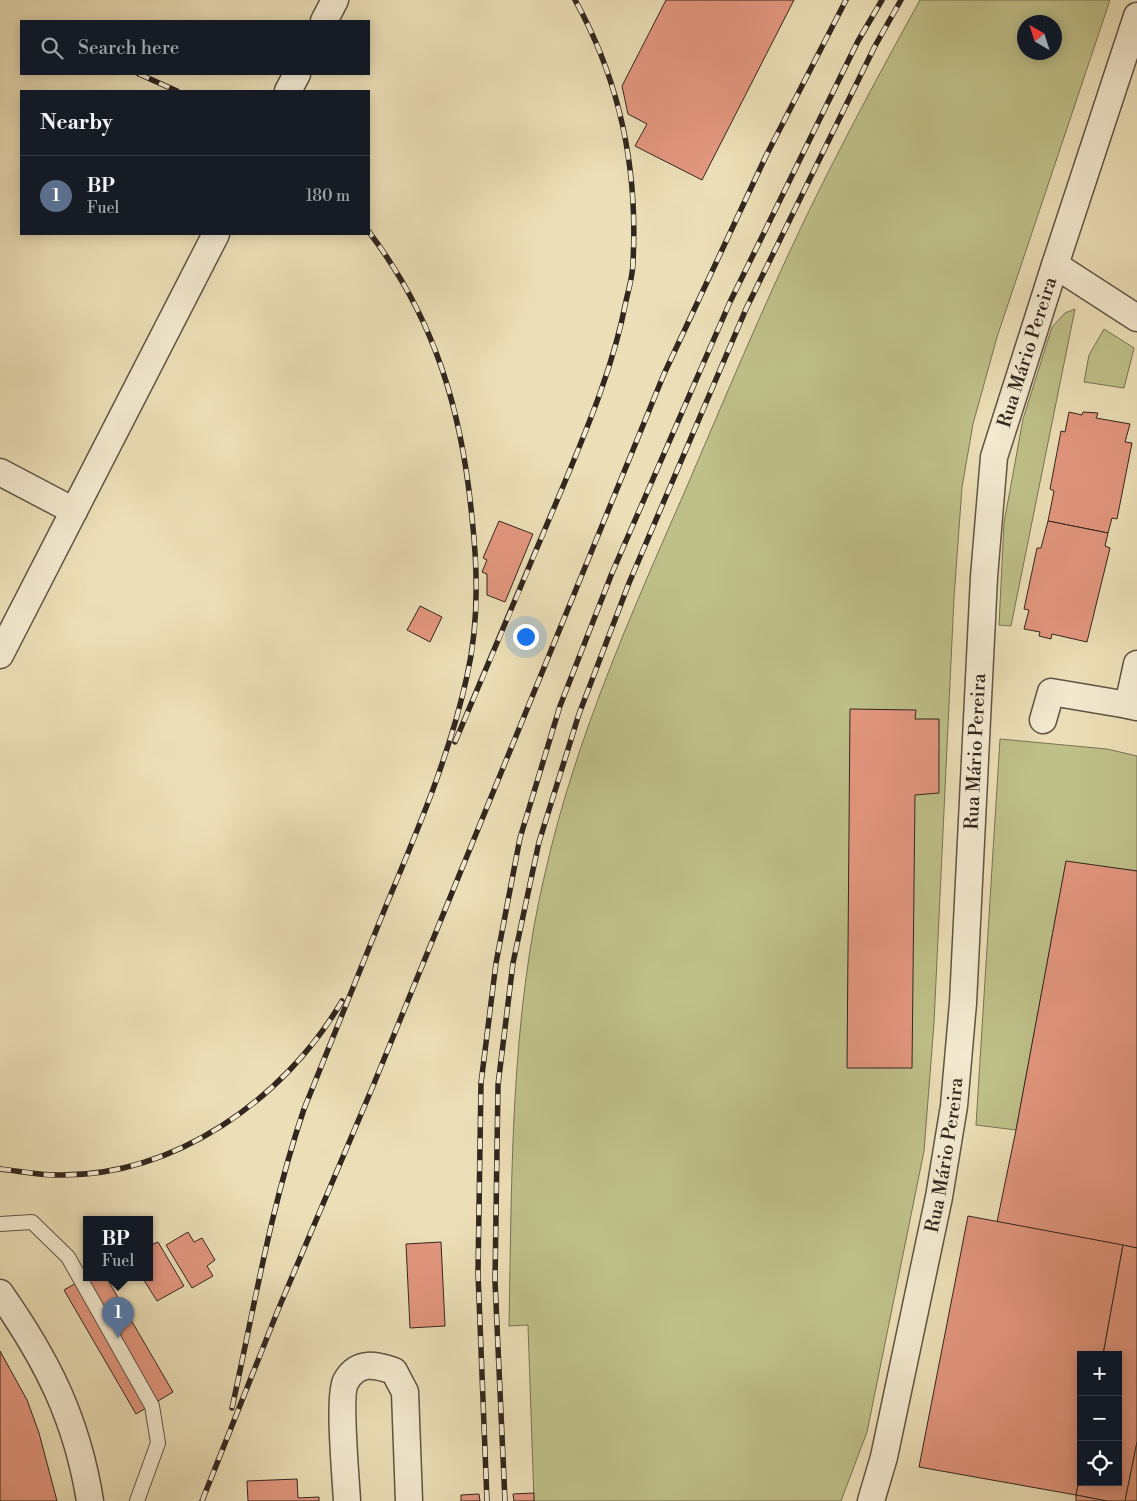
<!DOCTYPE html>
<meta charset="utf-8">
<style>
:root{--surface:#171b24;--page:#20242c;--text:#f1f3f6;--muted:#9ea1a6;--line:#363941;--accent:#c59692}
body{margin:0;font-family:"Libre Bodoni",serif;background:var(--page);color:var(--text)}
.controls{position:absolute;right:15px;bottom:15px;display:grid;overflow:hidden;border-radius:0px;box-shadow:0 2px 12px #0003}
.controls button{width:45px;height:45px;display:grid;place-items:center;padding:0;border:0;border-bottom:1px solid var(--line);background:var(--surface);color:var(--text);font:25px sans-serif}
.compass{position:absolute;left:1017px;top:15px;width:45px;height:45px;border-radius:50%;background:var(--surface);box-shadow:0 2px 12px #0003;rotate:321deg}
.you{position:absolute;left:525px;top:636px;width:18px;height:18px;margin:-12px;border:4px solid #fff;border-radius:50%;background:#1a73e8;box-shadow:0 0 0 8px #1a73e833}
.badge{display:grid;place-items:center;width:32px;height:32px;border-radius:50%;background:var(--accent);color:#fff;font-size:16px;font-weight:700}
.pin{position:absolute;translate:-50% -41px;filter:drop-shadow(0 1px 2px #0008)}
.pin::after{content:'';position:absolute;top:26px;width:18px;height:15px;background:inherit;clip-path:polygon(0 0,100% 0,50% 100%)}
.popup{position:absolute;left:83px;top:1216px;width:70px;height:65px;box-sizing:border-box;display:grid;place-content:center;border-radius:0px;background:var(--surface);filter:drop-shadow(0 1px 4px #0005);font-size:16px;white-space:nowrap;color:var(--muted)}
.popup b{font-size:19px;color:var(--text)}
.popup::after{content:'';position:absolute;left:50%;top:100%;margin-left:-10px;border:10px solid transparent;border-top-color:var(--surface)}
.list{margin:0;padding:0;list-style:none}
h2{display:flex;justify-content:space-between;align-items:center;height:65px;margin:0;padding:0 20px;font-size:21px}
h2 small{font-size:16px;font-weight:400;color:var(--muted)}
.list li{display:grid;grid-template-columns:32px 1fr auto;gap:15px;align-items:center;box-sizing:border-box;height:80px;padding:0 20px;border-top:1px solid var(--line)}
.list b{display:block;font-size:19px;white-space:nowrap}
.list p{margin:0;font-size:16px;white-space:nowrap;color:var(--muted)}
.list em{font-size:16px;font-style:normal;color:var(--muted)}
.icon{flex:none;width:28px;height:28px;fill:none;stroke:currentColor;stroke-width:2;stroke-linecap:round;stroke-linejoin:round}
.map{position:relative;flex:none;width:1137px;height:1501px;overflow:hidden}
.search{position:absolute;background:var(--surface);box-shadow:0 2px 12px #0003;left:20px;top:20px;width:350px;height:55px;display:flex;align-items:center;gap:12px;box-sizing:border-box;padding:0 18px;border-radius:0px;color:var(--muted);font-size:19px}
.panel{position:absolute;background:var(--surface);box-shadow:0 2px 12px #0003;left:20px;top:90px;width:350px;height:145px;border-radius:0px}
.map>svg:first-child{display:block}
</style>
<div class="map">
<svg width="1137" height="1501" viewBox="0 0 1137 1501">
<rect width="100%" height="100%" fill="#ecdfb7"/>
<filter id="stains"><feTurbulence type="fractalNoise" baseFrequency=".004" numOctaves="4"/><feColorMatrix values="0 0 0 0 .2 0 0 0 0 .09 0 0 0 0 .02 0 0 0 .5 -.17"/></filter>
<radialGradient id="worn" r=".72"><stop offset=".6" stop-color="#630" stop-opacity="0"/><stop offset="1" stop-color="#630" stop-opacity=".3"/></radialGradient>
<g fill="#bfc089" stroke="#787354" fill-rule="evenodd">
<path d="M920,0H1110L997,337L973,424L962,487L954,598L934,1023L924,1151L867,1432L841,1501H534L528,1325L509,1326C512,1173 510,1019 546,869C576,738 631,614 685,491C724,400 762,309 805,219C841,145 880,72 920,0ZM1024,22H1054V52H1024Z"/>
<polygon points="1075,309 1011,626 999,625 1004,523 1023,419 1052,327 1065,313"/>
<polygon points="1104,329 1134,348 1124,388 1084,382 1089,355"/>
<polygon points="1000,739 1107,749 1137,756 1137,871 1066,862 1016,1130 976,1125"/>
</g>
<g fill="#e3977f" stroke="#32261e">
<polygon points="666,0 794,0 702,180 635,146 647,124 628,114 622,86"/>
<polygon points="1069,412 1082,415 1083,412 1098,413 1096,418 1130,424 1125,442 1132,443 1117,519 1112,518 1108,533 1048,521 1054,491 1050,489 1061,431 1065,432"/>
<polygon points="499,521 533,534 505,602 487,595 487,574 482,572 487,560 483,558"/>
<polygon points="1048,521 1108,533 1105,546 1110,548 1087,642 1052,634 1051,639 1039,636 1040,632 1024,629 1029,610 1024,609 1037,548 1041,548"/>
<polygon points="420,606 442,617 430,642 407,630"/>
<polygon points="850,709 916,710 915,719 939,719 939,793 915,795 912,1068 847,1068"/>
<polygon points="1066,861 1137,871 1137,1248 997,1222 1016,1130"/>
<polygon points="968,1216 1123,1245 1103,1355 1081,1355 1081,1472 1076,1495 919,1467"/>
<polygon points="188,1232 194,1242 202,1238 215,1260 207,1266 213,1276 192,1288 166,1245"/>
<polygon points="158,1242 184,1286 157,1301 142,1277 149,1277 149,1246"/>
<polygon points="441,1242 445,1326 410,1328 406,1244"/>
<polygon points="1123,1245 1137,1248 1137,1442 1125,1501 1107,1501 1076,1495 1081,1472 1081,1482 1118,1482 1118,1355 1103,1355"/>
<polygon points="87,1277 106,1277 173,1392 136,1414 64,1290"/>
<polygon points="0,1351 27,1400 39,1433 57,1501 0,1501"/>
<polygon points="1137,1442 1137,1501 1125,1501"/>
<polygon points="297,1479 298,1498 319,1497 319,1501 248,1501 247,1481"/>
<polygon points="534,1493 534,1501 514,1501 513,1494"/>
<polygon points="479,1494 480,1501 461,1501 461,1495"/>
<polygon points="1076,1495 1107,1501 1076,1501"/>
</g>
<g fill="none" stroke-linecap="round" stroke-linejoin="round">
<defs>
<polyline id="lane" points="0,1224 32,1222 68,1257 152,1406 158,1443 137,1501"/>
<g id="street">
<polyline points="324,21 335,0"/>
<polyline points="288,91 297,74"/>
<polyline points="1055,265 1137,318"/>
<polyline points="0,472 74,511"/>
<polyline points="0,655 216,234"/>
<polyline points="1137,664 1128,705 1137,707"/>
<polyline points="1043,720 1051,692 1128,705"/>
<path d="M0,1293C47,1360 77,1419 90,1501"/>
<path d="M347,1501C346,1481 338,1394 346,1381C358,1360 376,1365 394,1371L405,1392L409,1501"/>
<path id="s1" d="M871,1501L884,1457L939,1197L954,1106L963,1003L984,577L994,457L1055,265L1137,16"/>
</g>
</defs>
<use href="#lane" stroke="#605444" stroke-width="16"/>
<use href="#street" stroke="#605444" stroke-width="29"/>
<use href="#lane" stroke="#f3ead0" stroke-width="14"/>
<use href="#street" stroke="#f3ead0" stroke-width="26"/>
<defs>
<g id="rail">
<polyline points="139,74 177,91"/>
<path d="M455,742C492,656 528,570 564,484C589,424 614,364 626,301C629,288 633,275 633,262C638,170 620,81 575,0"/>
<path d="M0,1169C19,1171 38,1175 57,1175C174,1177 284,1100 342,1001"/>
<path d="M232,1408C254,1308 271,1206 304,1109C332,1040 360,970 388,901C419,827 450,754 467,676C479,624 478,571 472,518C462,411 435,319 369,232"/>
<polyline points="202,1501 278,1310 373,1086 664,374 766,156 846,0"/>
<polyline points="487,1501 478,1273 481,1083 496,963 520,838 560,706 612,573 730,302 858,41 882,0"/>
<polyline points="505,1501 495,1281 498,1085 513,963 539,842 579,714 629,583 746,309 875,46 901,0"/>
</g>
</defs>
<use href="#rail" stroke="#32261e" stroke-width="5.5"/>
<use href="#rail" stroke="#f3ead0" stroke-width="4" stroke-dasharray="11" stroke-linecap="butt"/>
</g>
<g text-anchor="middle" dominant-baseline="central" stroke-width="4.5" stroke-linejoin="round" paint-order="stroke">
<g font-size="19" fill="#32261e" stroke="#f3ead0">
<text stroke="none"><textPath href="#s1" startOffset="1164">Rua Mário Pereira</textPath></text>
<text stroke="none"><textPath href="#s1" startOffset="759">Rua Mário Pereira</textPath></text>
<text stroke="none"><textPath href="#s1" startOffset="354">Rua Mário Pereira</textPath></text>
</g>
</g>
<rect width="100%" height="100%" filter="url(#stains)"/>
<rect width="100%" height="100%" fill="url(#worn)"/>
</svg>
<div class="controls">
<button>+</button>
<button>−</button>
<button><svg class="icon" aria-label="locate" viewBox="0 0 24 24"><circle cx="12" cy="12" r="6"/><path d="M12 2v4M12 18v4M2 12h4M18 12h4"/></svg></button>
</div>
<svg class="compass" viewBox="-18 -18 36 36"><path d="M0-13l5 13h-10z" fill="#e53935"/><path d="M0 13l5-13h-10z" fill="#9ea1a6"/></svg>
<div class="you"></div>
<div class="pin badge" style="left:118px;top:1338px;background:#5c6f8a">1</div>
<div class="popup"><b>BP</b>Fuel</div>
<div class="search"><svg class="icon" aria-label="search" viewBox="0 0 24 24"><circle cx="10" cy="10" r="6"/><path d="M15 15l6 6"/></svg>Search here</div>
<section class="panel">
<h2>Nearby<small></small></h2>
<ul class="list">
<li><span class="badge" style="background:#5c6f8a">1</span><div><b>BP</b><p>Fuel</p></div><em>180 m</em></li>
</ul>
</section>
</div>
